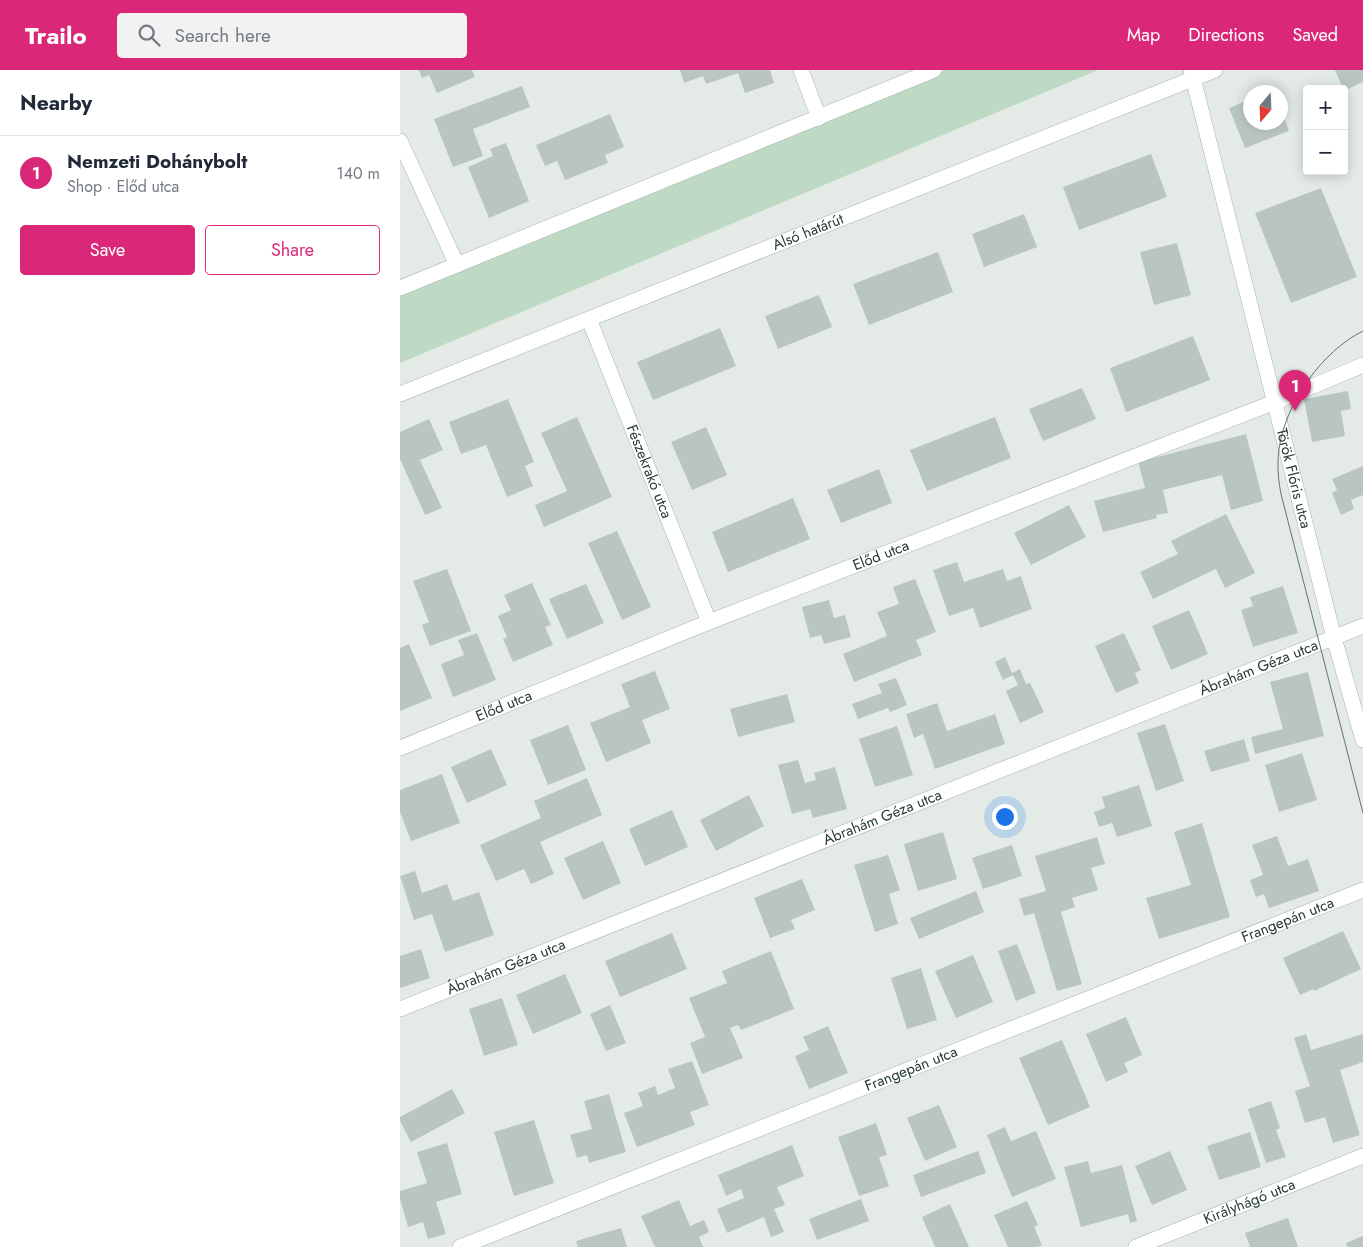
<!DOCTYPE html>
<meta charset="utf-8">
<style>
:root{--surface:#fff;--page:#f2f2f3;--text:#1f2937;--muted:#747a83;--line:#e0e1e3;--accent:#db2777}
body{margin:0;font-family:Jost,sans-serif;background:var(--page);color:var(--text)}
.controls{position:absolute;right:15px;top:15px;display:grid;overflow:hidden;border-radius:5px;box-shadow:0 2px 12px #0003}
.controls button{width:45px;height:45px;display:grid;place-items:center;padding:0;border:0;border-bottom:1px solid var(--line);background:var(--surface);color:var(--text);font:25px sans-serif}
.compass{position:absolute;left:843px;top:15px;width:45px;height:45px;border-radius:50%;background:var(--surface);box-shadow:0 2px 12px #0003;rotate:199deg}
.you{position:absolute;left:604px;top:746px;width:18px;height:18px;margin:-12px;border:4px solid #fff;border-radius:50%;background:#1a73e8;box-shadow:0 0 0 8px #1a73e833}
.badge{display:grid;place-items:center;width:32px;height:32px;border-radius:50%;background:var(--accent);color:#fff;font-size:16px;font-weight:700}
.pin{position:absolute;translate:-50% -41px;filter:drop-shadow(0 1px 2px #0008)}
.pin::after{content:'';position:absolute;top:26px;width:18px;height:15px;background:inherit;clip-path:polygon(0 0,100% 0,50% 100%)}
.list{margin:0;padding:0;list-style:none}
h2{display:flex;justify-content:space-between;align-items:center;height:65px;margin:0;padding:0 20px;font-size:21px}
h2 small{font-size:16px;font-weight:400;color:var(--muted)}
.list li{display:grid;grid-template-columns:32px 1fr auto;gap:15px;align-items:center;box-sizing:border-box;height:75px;padding:0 20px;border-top:1px solid var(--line)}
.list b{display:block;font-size:19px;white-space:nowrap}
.list p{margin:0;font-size:16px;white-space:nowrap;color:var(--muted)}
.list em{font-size:16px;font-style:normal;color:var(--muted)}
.actions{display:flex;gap:10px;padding:15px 20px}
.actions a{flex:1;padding:11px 0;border:1px solid var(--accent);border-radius:5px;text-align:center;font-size:18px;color:var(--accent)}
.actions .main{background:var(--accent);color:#fff}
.icon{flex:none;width:28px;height:28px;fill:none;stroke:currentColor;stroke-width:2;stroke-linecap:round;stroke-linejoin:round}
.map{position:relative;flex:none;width:963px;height:1177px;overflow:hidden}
header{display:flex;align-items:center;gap:30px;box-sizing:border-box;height:70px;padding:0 25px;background:var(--accent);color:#fff}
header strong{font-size:24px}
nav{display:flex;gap:28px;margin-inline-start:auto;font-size:18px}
.search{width:350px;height:45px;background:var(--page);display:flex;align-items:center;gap:12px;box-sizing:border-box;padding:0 18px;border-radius:5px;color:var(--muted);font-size:19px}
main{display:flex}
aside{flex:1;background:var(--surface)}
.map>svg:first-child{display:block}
</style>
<header>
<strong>Trailo</strong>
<div class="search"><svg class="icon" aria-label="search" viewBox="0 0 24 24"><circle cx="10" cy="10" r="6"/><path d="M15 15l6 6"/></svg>Search here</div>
<nav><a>Map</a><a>Directions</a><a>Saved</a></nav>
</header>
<main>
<aside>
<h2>Nearby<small></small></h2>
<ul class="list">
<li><span class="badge">1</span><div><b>Nemzeti Dohánybolt</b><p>Shop · Előd utca</p></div><em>140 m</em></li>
</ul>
<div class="actions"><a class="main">Save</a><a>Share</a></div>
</aside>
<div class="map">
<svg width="963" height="1177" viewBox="0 0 963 1177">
<rect width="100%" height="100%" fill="#e4ebe7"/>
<polygon fill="#bfdac4" points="545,0 698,0 0,293 0,223"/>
<g fill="#b9c6c0">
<polygon points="19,0 72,0 75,7 37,23 29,5 22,8"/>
<polygon points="280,0 370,0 374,13 345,23 338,3 306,14 303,6 284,13"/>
<polygon points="935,0 963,0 963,12 944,21"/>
<polygon points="122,16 130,37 73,59 83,86 53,97 34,49"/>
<polygon points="851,29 851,52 881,52 881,38 889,61 845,78 829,38"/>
<polygon points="210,44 224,77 205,85 208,93 165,110 157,91 145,96 136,75"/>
<polygon points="106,73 129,131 89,148 68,97 93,86 90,79"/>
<polygon points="751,84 767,127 679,160 663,117"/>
<polygon points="921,118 957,207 891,233 855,143"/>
<polygon points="624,144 637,177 584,197 572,164"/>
<polygon points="777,173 791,225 754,235 740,182"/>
<polygon points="538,182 553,222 469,255 453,214"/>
<polygon points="419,225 432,257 378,279 365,246"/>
<polygon points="320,258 336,296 253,330 237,292"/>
<polygon points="793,266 810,310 726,342 710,298"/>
<polygon points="682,318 696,349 643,371 629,339"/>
<polygon points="948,321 951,339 941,341 945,366 912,372 904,329"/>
<polygon points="108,329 134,392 125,396 133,416 107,427 86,375 61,384 49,352"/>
<polygon points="177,347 212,427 144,457 135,435 167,421 141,363"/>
<polygon points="595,347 611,388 527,421 510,380"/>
<polygon points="29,349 43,380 20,390 42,438 25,445 0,389 0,362"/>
<polygon points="306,357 327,405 292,420 271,372"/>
<polygon points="846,364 863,431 831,440 822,405 763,420 768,443 756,445 757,448 703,462 694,431 745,418 738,392"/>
<polygon points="963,396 963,425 951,430 954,439 941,445 932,423 937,420 932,409"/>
<polygon points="479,399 492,433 441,453 427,420"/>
<polygon points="393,428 410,469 328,502 312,462"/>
<polygon points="669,435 686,467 631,495 614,463"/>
<polygon points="826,444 855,503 825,518 816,499 753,529 740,502 778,484 771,471"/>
<polygon points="217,461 251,537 222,550 188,473"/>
<polygon points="557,492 564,512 603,499 607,511 621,506 632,539 580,558 573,538 549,546 533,500"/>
<polygon points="47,499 71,561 30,576 22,555 29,552 13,511"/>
<polygon points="515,509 536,562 516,570 522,585 454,612 443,584 487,566 477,542 499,534 493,517"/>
<polygon points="132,513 151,555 145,557 153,575 113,592 103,569 107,567 98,546 111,540 104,525"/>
<polygon points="186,514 204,553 167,569 149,529"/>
<polygon points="883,516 898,563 853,577 841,540 853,536 850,527"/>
<polygon points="429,530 434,548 445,545 451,567 424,574 421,565 410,568 402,537"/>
<polygon points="789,540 808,584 771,600 752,556"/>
<polygon points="77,563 96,610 53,627 41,594 64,585 58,570"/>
<polygon points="724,563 741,600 735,603 739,613 716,623 695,576"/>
<polygon points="9,574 32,628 0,641 0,578"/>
<polygon points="605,587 612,603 620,599 626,614 630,613 644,642 620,653 606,621 618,615 613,605 603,610 595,592"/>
<polygon points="255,601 270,639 242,650 251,673 206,692 190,653 230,637 221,614"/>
<polygon points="908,602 924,666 855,684 851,667 883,659 870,612"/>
<polygon points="496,608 507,635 490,642 488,638 458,649 452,634 482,623 478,614"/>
<polygon points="387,624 395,652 338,667 330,639"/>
<polygon points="537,633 547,661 595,644 605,674 535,699 523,664 514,668 506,644"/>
<polygon points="765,654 784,711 756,721 737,663"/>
<polygon points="168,655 186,700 148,715 130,670"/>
<polygon points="497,656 513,705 475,717 459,669"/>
<polygon points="844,669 850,691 811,702 804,681"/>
<polygon points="91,679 107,715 67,733 51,697"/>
<polygon points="902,683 917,730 879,742 865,695"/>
<polygon points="398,690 405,713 416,710 414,703 435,697 447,739 413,748 410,739 392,744 378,695"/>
<polygon points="42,704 60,753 11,771 0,742 0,720"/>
<polygon points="187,708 202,745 140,772 154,804 131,814 124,799 96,811 80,775 141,748 134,731"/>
<polygon points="739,715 752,756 717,767 712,753 699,757 694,742 705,738 702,727"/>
<polygon points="349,725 364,756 316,781 300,750"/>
<polygon points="272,740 288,777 245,796 229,759"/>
<polygon points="802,753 830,847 759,869 746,828 791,815 774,762"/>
<polygon points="543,762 557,809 518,821 504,774"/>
<polygon points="877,766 888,796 908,789 919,821 869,838 864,824 856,827 850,810 863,805 852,775"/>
<polygon points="697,767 705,794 691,798 698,820 672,828 675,837 661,842 682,914 657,921 634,843 624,846 619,829 646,821 635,786"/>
<polygon points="203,771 221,813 183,830 164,788"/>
<polygon points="612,775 622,806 583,819 572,788"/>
<polygon points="488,785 500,820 489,824 498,854 475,862 454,795"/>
<polygon points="15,801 22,823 47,814 53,831 79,822 94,865 45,882 32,844 14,850 0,806"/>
<polygon points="402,809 415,840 391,850 395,859 370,868 354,828"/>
<polygon points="576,821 584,842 519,869 510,848"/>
<polygon points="943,861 961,899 914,921 913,919 900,925 883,888"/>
<polygon points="272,863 287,899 220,927 205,891"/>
<polygon points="617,874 636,923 616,931 598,881"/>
<polygon points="21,879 30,908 0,918 0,886"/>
<polygon points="371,881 394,939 341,960 338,955 330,958 343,988 302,1004 290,973 305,967 289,928 327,913 322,901"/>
<polygon points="573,885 593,932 556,948 535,901"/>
<polygon points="521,898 537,950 507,959 491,908"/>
<polygon points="165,904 182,943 133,964 116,925"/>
<polygon points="102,928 118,975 84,986 69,939"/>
<polygon points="210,935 226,973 206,981 190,944"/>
<polygon points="726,947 742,985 724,993 728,1002 706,1012 686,964"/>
<polygon points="428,956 448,1003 409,1019 395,986 409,980 403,967"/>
<polygon points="906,964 911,980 963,964 963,992 940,1000 960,1065 933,1073 925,1047 905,1053 895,1021 910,1016 894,968"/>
<polygon points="662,970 690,1037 648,1055 619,988"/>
<polygon points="292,991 309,1035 290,1042 295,1055 237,1077 224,1043 243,1036 238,1023 255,1016 258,1025 275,1018 268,999"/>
<polygon points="52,1019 65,1043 11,1072 0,1051 0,1047"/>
<polygon points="209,1024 226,1082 189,1093 187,1085 177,1088 170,1065 192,1059 184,1031"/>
<polygon points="871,1031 880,1058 876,1060 886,1087 866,1093 848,1039"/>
<polygon points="539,1035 557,1077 525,1091 507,1048"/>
<polygon points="134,1050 154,1113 114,1126 94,1062"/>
<polygon points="476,1053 487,1085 479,1087 489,1116 459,1126 438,1067"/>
<polygon points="605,1057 611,1071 636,1061 656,1109 612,1127 587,1065"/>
<polygon points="850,1062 861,1097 819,1110 807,1076"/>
<polygon points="47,1073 62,1124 36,1132 46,1164 28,1169 23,1152 8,1157 0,1129 0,1121 27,1113 17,1082"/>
<polygon points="392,1075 404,1106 377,1117 385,1135 374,1139 384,1162 371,1167 364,1147 327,1163 317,1139 344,1128 341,1119 326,1126 318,1105"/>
<polygon points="578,1081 586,1103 521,1127 513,1105"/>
<polygon points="770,1081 787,1120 752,1135 735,1096"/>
<polygon points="688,1091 691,1103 722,1095 737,1151 730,1153 728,1144 681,1157 664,1097"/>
<polygon points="461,1129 469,1151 417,1170 409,1149"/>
<polygon points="279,1130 290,1156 304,1150 309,1162 299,1167 303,1177 255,1177 241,1146"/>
<polygon points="627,1131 638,1155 634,1157 642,1175 638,1177 608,1177 594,1145"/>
<polygon points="550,1134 569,1177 535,1177 522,1147"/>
<polygon points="888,1148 898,1177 850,1177 845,1163"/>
<polygon points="221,1158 227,1177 178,1177 176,1171"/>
<polygon points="963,1166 963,1177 947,1177 946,1173"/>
</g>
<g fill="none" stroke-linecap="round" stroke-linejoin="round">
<defs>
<g id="minor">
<polyline points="401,0 419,48"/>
<path id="s1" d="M791,0L934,568L963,670"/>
<polyline points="0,71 57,195"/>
<polyline points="0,218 534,0"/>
<path id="s2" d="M189,249L309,552"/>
<path id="s3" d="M0,324L815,0"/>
<path id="s4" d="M0,678L309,552L875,332L963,295"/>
<path id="s5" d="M0,939L963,556"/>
<path id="s6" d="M60,1177L963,820"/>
<path id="s7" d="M736,1177L963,1086"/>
</g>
</defs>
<use href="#minor" stroke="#a7b3ad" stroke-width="16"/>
<use href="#minor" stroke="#fff" stroke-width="15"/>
<path stroke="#60766e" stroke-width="1" d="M963,261C922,281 885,334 879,379C877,394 878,409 881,424L963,743"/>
</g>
<g text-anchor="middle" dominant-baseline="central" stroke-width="5" stroke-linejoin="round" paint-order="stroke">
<g font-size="15" fill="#253b33" stroke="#f4f8f6">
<text stroke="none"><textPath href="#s3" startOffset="439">Alsó határút</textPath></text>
<text stroke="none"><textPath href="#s2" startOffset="164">Fészekrakó utca</textPath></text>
<text stroke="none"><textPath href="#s1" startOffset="421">Török Flóris utca</textPath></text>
<text stroke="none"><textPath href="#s4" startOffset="518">Előd utca</textPath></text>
<text stroke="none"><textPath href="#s5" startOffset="924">Ábrahám Géza utca</textPath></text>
<text stroke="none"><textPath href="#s4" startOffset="112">Előd utca</textPath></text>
<text stroke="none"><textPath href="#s5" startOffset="519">Ábrahám Géza utca</textPath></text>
<text stroke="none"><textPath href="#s6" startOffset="890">Frangepán utca</textPath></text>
<text stroke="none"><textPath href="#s5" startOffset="114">Ábrahám Géza utca</textPath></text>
<text stroke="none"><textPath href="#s6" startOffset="485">Frangepán utca</textPath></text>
<text stroke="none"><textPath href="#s7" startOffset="122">Királyhágó utca</textPath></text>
</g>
</g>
</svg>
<div class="controls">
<button>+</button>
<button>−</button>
</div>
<svg class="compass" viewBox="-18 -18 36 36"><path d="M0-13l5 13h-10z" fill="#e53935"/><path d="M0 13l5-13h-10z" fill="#747a83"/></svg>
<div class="you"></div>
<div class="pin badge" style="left:895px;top:341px">1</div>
</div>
</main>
